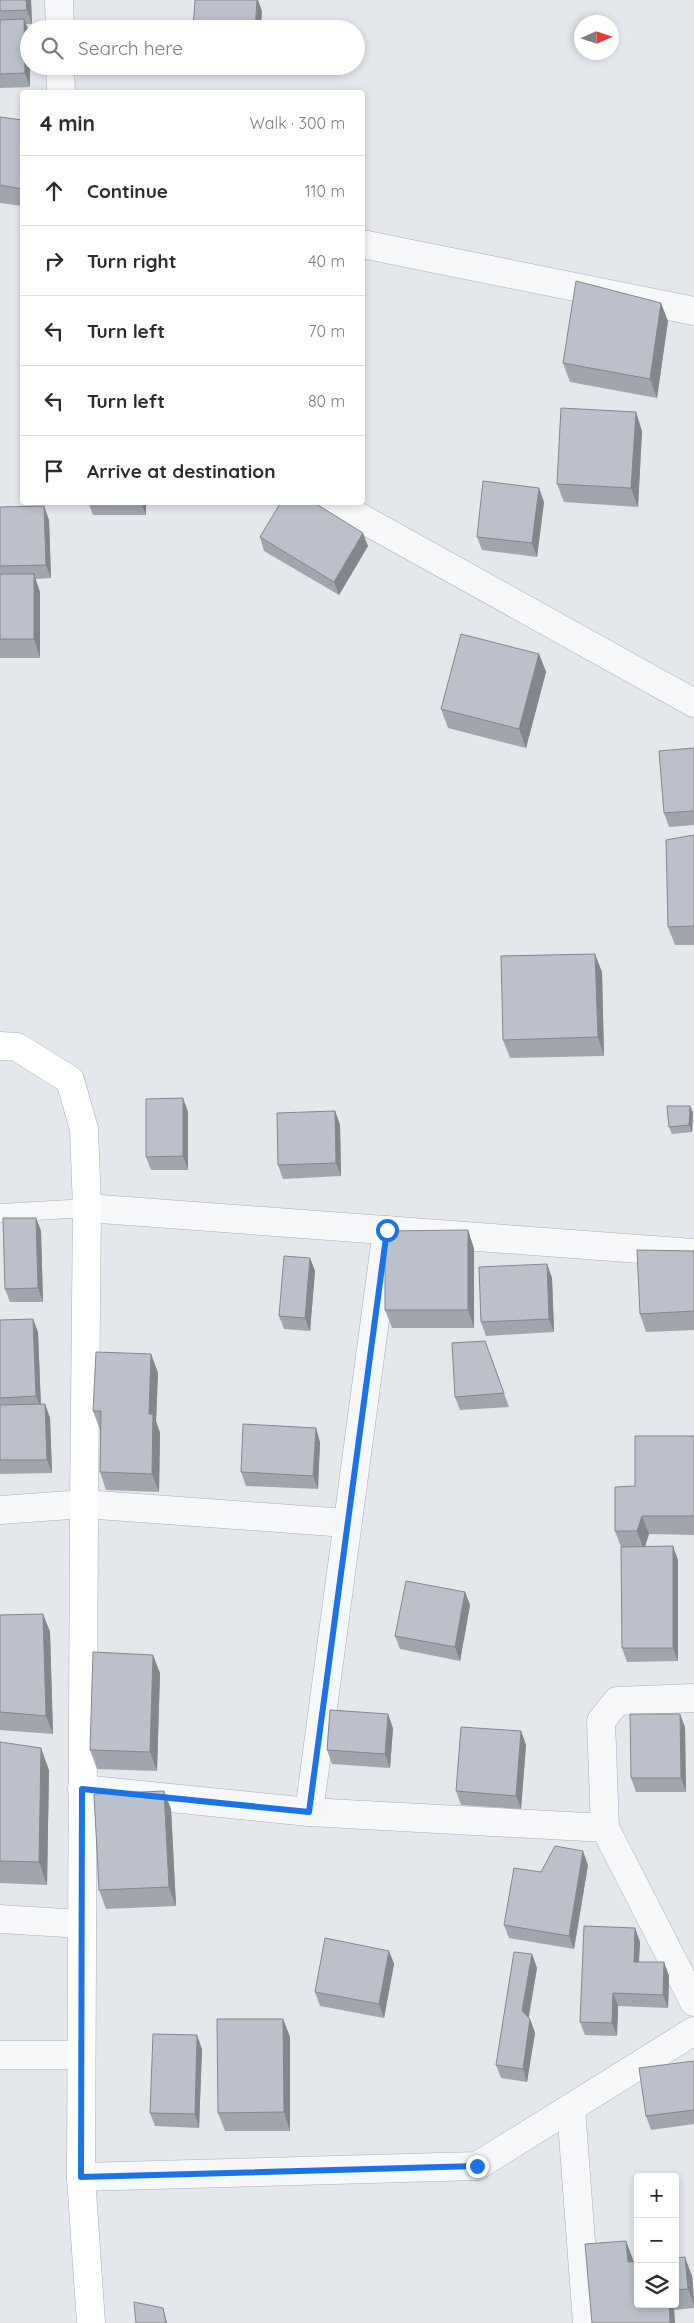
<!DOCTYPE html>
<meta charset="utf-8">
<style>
:root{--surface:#fff;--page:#f7f7f7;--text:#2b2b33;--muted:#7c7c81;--line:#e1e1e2}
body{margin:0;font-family:Quicksand,sans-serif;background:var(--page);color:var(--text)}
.controls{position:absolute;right:15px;bottom:15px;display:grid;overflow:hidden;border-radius:5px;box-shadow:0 2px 8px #0003}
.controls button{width:45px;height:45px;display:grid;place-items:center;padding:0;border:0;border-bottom:1px solid var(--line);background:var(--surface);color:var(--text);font:25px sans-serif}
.compass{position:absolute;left:574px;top:15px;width:45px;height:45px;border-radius:50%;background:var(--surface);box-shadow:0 2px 8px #0003;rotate:87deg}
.stop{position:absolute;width:15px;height:15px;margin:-11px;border:4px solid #1a73e8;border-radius:50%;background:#fff}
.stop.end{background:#1a73e8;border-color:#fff;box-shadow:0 1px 5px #0008}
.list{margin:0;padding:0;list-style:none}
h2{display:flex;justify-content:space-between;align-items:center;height:65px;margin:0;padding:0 20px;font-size:21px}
h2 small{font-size:16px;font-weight:400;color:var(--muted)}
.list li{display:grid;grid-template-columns:32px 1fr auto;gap:15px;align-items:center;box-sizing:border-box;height:70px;padding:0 20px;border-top:1px solid var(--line)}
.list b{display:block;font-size:19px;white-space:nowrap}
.list em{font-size:16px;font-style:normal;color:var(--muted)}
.icon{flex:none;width:28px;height:28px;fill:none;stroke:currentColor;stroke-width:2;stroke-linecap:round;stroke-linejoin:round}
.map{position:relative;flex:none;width:694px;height:2323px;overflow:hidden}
.search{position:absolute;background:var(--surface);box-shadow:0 2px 8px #0003;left:20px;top:20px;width:345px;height:55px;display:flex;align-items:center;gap:12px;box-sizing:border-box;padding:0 18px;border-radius:28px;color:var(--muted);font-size:19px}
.panel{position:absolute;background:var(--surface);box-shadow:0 2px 8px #0003;left:20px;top:90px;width:345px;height:415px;border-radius:5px}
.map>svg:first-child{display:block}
</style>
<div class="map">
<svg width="694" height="2323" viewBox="0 0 694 2323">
<rect width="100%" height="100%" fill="#e4e7ec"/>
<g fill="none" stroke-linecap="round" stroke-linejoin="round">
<defs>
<polyline id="lane" points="0,1213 87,1208"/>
<g id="street">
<polyline points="59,0 60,29"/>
<polyline points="60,66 61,92"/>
<polyline points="362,244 694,311"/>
<polyline points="332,502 694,703"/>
<polyline points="87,1208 694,1253"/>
<polyline points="0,1510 84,1504 346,1523"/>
<polyline points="82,1789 309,1812 605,1828 694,2002"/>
<polyline points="309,1812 387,1230"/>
<polyline points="605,1828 601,1721 617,1701 694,1698"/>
<polyline points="0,1919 82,1924"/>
<polyline points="0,2055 81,2055"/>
<polyline points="571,2108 587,2323"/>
<polyline points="81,2177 477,2166 694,2031"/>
</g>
<polyline id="secondary" points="0,1046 17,1047 70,1080 84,1129 87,1208 84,1504 81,2177 91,2323"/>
</defs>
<use href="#lane" stroke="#a9aeb7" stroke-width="19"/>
<use href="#street" stroke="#a9aeb7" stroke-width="29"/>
<use href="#secondary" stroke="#a9aeb7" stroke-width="29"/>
<use href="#lane" stroke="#f7f8fa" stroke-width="18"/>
<use href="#street" stroke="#f7f8fa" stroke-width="28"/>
<use href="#secondary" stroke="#fff" stroke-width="28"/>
</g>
<g fill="#a1a5ae">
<polygon points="0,0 31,0 32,24 26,24 29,66 30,66 30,87 0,88"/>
<polygon points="0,117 22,120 22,206 0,203"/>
<polygon points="668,321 657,398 570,382 563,363"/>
<polygon points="642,431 638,507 564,502 557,484"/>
<polygon points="88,502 146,502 146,515 93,515"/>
<polygon points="544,502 537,557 482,550 477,537"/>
<polygon points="44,506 49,520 51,578 35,579 40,592 40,658 0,658 0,507"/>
<polygon points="260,537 368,546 339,595 264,551"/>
<polygon points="539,654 546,672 526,748 448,728 441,709"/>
<polygon points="694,748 694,825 669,827 664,813"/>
<polygon points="694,835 694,945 675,945 668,927"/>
<polygon points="602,972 604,1056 510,1058 503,1040"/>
<polygon points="183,1098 188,1112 188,1170 151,1170 146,1157"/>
<polygon points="690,1106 693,1113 692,1132 672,1134 669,1127"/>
<polygon points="335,1111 340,1125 341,1176 283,1179 278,1165"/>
<polygon points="36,1218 41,1231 43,1302 10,1302 5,1289"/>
<polygon points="468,1230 474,1249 474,1328 392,1328 385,1310"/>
<polygon points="694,1251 694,1330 646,1332 640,1314"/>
<polygon points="310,1258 315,1271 310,1331 284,1329 279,1316"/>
<polygon points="547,1264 552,1278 554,1332 486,1336 481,1322"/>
<polygon points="0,1320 38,1332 41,1404 45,1404 50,1418 52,1473 0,1474"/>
<polygon points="485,1341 509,1407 460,1410 455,1397"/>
<polygon points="151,1354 158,1373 156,1421 160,1433 159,1492 106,1490 100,1472 100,1430 93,1411"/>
<polygon points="694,1436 694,1535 649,1534 645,1546 678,1560 678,1661 627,1662 622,1648 621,1547 615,1531 635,1486"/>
<polygon points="320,1442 318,1489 246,1486 241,1472"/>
<polygon points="465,1592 470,1605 460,1661 400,1649 395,1636"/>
<polygon points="43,1614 50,1632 53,1734 0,1730 0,1615"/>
<polygon points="160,1673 157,1771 97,1769 90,1750"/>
<polygon points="685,1727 686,1792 636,1792 631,1778"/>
<polygon points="393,1728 390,1768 332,1764 327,1750"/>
<polygon points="521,1731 526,1745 521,1809 461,1805 456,1791"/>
<polygon points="0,1742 49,1770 47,1885 0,1883"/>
<polygon points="171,1809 176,1906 106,1909 99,1890"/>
<polygon points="588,1865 574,1949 509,1938 504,1925 541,1872"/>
<polygon points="635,1928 640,1942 639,1962 664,1962 669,1976 668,2008 618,2006 617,2036 585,2035 580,2022"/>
<polygon points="389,1951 394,1964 384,2018 320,2006 315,1992"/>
<polygon points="532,1954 537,1968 529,2017 535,2033 527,2082 501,2078 496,2065"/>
<polygon points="283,2019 290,2037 290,2131 225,2131 218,2113"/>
<polygon points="202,2049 199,2128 155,2126 150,2113"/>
<polygon points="694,2061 694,2124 651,2130 646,2116"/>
<polygon points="626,2241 633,2260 638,2304 675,2304 675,2258 692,2276 694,2295 694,2308 674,2310 675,2323 592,2323"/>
</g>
<g fill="#83868d">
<polygon points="26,0 31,0 32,24 27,10"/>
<polygon points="257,0 258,0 262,11 261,29 255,29"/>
<polygon points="24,19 29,31 29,66 30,66 30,87 25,73"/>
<polygon points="661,303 668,321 657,398 650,379"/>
<polygon points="636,412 642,431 638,507 631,488"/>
<polygon points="539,488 544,502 537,557 532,543"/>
<polygon points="141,502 146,502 146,515"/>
<polygon points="44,506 49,520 51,578 46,565"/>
<polygon points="363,533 368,546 339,595 334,582"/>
<polygon points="34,574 40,592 40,658 34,639"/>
<polygon points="539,654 546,672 526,748 519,729"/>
<polygon points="595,954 602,972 604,1056 598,1037"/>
<polygon points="183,1098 188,1112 188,1170 183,1156"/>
<polygon points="690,1106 693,1113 692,1132 689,1125"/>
<polygon points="335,1111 340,1125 341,1176 336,1163"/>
<polygon points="36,1218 41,1231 43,1302 38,1288"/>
<polygon points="468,1230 474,1249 474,1328 468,1310"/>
<polygon points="310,1258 315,1271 310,1331 305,1318"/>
<polygon points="547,1264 552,1278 554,1332 549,1319"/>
<polygon points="33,1319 38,1332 41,1409 36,1396"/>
<polygon points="151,1354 158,1373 156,1421 160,1433 159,1492 152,1474 149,1414"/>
<polygon points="45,1404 50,1418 52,1473 47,1460"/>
<polygon points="316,1428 320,1442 318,1489 313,1476"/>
<polygon points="642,1516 649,1534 644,1550 637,1531"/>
<polygon points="673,1546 678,1560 678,1661 673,1648"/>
<polygon points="465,1592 470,1605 460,1661 455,1647"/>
<polygon points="43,1614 50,1632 53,1734 46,1716"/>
<polygon points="153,1655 160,1673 157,1771 150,1752"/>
<polygon points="388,1714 393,1728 390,1768 385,1754"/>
<polygon points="680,1714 685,1727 686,1792 681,1778"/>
<polygon points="521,1731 526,1745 521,1809 516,1796"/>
<polygon points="41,1748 49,1770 47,1885 39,1862"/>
<polygon points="164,1791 171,1809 176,1906 169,1887"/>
<polygon points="583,1851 588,1865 574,1949 569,1936"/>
<polygon points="635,1928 640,1942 638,1975 634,1962"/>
<polygon points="389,1951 394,1964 384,2018 379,2004"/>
<polygon points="532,1954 537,1968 527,2025 522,2011"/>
<polygon points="664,1962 669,1976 668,2008 663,1995"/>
<polygon points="613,1993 618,2006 617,2036 612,2023"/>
<polygon points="283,2019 290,2037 290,2131 284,2112"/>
<polygon points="530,2019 535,2033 527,2082 523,2069"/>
<polygon points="197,2035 202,2049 199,2128 195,2114"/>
<polygon points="626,2241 633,2260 635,2281 628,2262"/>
<polygon points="685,2257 692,2276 694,2305 688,2289"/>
<polygon points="669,2304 672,2304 674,2310 675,2323 670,2323"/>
<polygon points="163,2308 165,2315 167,2323 166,2323"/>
</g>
<g fill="#bbc0ca" stroke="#83868d">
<polygon points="0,0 26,0 27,10 0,11"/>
<polygon points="195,0 257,0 255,29 193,29"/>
<polygon points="24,19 25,73 0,74 0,20"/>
<polygon points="0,117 22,120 22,189 0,185"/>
<polygon points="576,281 661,303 650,379 563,363"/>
<polygon points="561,408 636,412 631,488 557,484"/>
<polygon points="483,481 539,488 532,543 477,537"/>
<polygon points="281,502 313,502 363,533 334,582 260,537"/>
<polygon points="44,506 46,565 0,566 0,507"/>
<rect x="0" y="574" width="34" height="65"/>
<polygon points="461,634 539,654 519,729 441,709"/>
<polygon points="694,748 694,811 664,813 659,751"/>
<polygon points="694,835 694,926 668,927 666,840"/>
<polygon points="595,954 598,1037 503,1040 501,956"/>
<polygon points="183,1098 183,1156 146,1157 146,1099"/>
<polygon points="667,1106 690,1106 689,1125 669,1127"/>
<polygon points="335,1111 336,1163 278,1165 277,1113"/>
<polygon points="3,1218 36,1218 38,1288 5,1289"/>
<polygon points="468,1230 468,1310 385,1310 385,1231"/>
<polygon points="637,1250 694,1251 694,1311 640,1314"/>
<polygon points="284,1256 310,1258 305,1318 279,1316"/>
<polygon points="547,1264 549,1319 481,1322 479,1267"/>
<polygon points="33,1319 36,1396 0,1398 0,1320"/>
<polygon points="485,1341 504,1393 455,1397 452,1343"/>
<polygon points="96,1352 151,1354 149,1414 153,1414 152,1474 100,1472 101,1411 93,1411"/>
<polygon points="45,1404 47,1460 0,1460 0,1405"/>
<polygon points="243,1424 316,1428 313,1476 241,1472"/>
<polygon points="635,1436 694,1436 694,1516 642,1516 637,1531 615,1531 615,1487 635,1486"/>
<polygon points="673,1546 673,1648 622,1648 621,1547"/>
<polygon points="406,1581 465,1592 455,1647 395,1636"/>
<polygon points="43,1614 46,1716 0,1712 0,1615"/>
<polygon points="93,1652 153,1655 150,1752 90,1750"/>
<polygon points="330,1710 388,1714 385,1754 327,1750"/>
<polygon points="630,1714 680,1714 681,1778 631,1778"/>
<polygon points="461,1727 521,1731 516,1796 456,1791"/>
<polygon points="0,1742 41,1748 39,1862 0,1861"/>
<polygon points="164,1791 169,1887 99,1890 94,1794"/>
<polygon points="555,1846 583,1851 569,1936 504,1925 514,1868 541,1872"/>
<polygon points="584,1926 635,1928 634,1962 664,1962 663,1995 613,1993 612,2023 580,2022"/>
<polygon points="325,1938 389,1951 379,2004 315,1992"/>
<polygon points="514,1952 532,1954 522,2011 530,2019 523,2069 496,2065"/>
<polygon points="217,2019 283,2019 284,2112 218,2113"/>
<polygon points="153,2034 197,2035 195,2114 150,2113"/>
<polygon points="694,2061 694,2110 646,2116 639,2068"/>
<polygon points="626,2241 628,2262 638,2261 638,2304 669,2304 670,2323 592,2323 585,2244"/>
<polygon points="685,2257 688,2289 675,2290 675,2258"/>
<polygon points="134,2302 163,2308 166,2323 136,2323"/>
</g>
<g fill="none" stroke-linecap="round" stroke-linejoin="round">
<polyline stroke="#1a73e8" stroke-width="6" points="387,1230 309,1812 82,1789 81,2177 477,2166"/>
</g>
</svg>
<div class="controls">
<button>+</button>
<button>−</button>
<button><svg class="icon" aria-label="layers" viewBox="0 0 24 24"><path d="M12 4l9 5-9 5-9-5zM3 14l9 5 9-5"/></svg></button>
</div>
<svg class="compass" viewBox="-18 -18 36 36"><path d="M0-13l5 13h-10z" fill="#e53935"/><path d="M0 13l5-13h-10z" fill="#7c7c81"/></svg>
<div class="stop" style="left:387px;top:1230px"></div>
<div class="stop end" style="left:477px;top:2166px"></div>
<div class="search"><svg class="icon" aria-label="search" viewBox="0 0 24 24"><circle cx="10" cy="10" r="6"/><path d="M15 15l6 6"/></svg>Search here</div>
<section class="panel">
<h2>4 min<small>Walk · 300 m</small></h2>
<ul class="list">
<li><svg class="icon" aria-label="ahead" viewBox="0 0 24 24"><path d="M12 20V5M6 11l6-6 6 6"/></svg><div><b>Continue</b></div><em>110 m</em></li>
<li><svg class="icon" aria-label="right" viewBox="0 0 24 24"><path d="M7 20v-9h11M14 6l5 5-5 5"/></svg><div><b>Turn right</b></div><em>40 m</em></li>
<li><svg class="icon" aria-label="left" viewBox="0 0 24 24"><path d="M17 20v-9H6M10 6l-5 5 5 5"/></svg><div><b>Turn left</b></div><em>70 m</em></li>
<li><svg class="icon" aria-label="left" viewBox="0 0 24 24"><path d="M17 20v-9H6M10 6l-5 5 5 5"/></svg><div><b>Turn left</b></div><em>80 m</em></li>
<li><svg class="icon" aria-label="arrive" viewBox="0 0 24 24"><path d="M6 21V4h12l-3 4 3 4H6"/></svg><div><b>Arrive at destination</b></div></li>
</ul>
</section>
</div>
